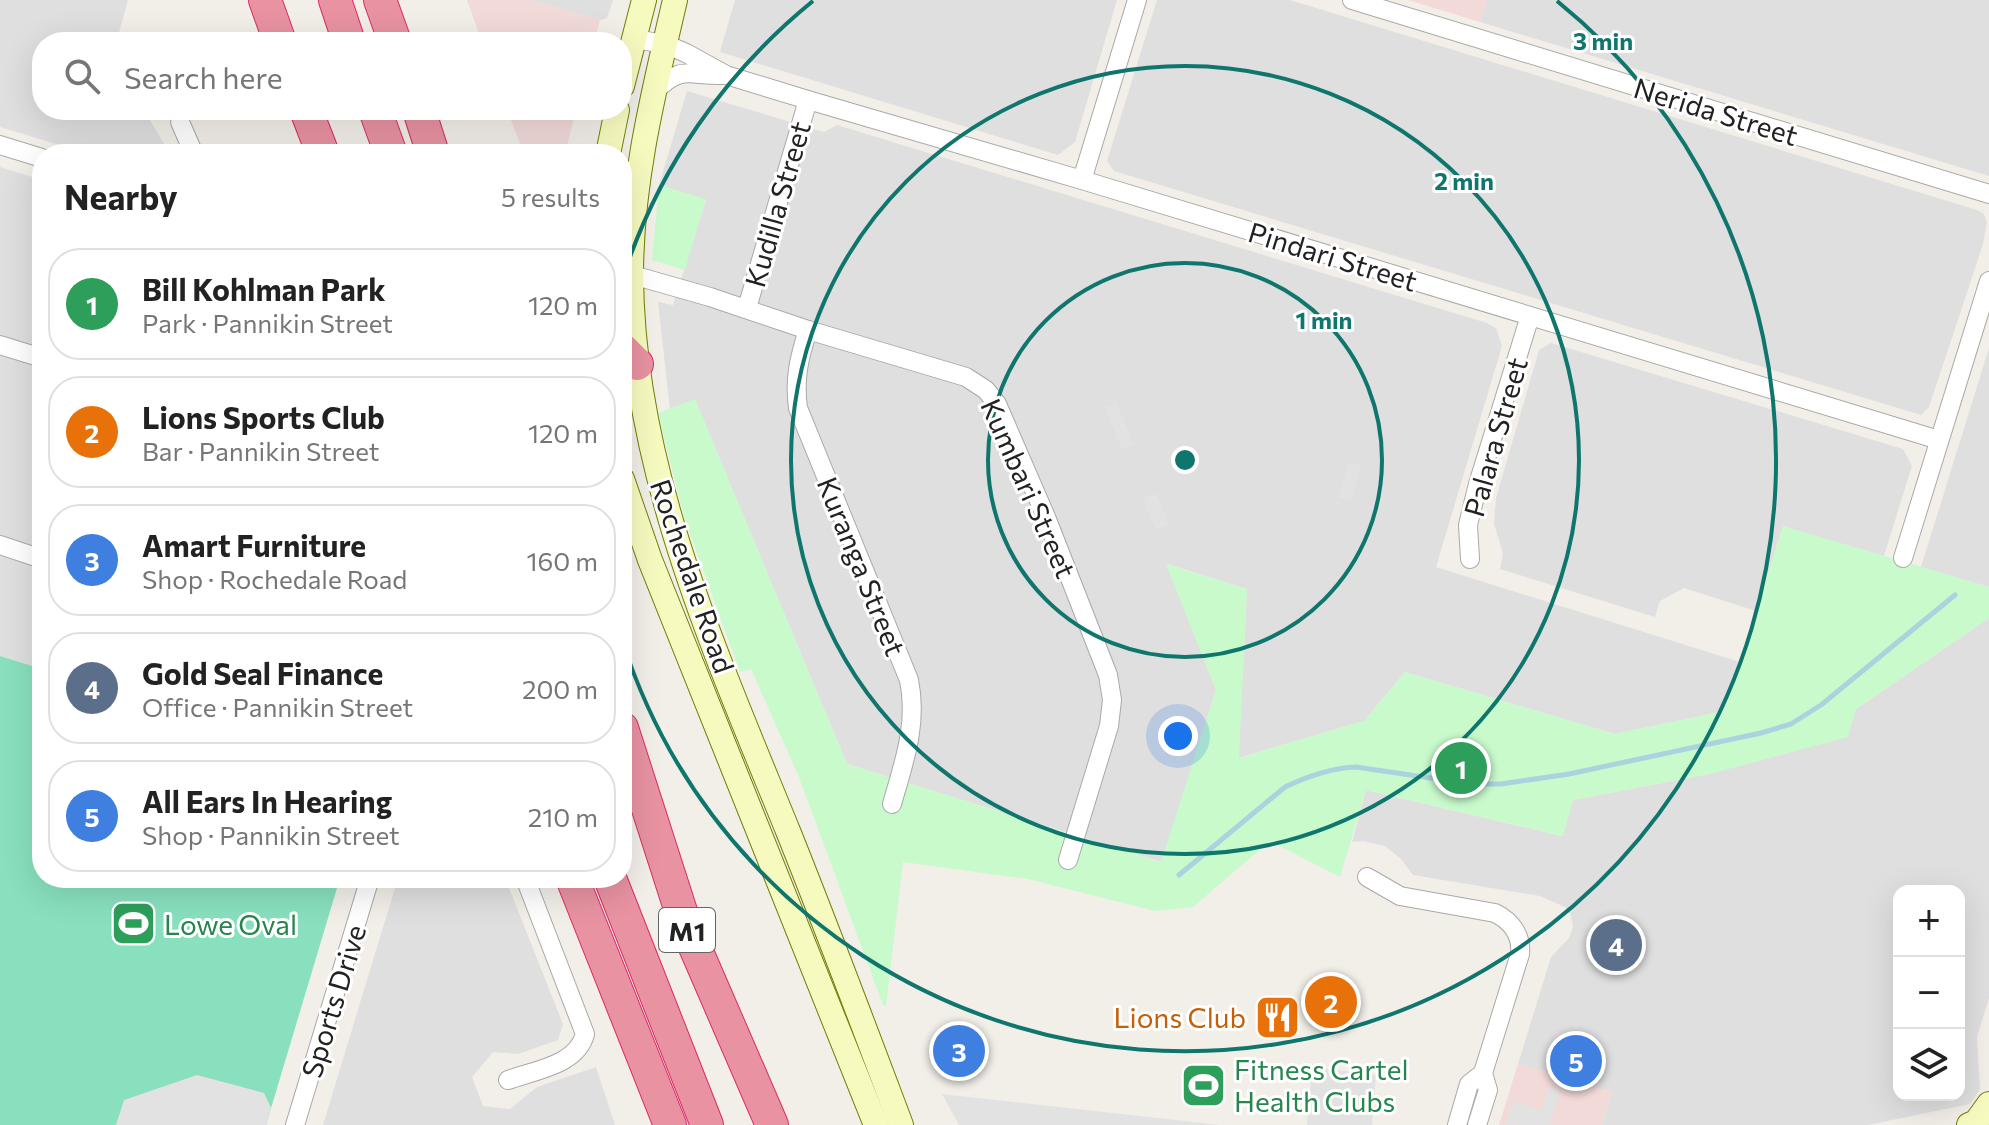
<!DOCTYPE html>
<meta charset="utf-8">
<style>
:root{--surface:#fff;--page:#f6f6f6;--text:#222;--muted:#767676;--line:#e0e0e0;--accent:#d40000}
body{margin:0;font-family:Commissioner,sans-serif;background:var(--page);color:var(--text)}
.controls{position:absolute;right:24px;bottom:24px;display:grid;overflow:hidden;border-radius:16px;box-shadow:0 8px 32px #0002}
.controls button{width:72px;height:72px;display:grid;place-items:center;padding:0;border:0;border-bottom:2px solid var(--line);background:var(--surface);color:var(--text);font:40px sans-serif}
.you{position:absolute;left:1178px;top:736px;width:28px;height:28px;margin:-20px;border:6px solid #fff;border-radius:50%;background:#1a73e8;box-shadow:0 0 0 12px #1a73e833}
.badge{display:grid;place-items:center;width:52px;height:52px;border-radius:50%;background:var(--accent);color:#fff;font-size:26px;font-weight:700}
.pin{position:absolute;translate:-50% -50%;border:4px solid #fff;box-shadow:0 2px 8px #0006}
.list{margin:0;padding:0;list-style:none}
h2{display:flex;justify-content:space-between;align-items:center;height:104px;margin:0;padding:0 32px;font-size:34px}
h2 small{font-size:26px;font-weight:400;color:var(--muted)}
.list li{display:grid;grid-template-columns:52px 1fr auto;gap:24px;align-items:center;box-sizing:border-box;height:112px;margin:0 16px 16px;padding:0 16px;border:2px solid var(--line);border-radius:32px}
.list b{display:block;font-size:30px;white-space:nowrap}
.list p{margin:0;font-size:26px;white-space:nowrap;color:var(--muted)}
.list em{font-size:26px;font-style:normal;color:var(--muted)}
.icon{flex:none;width:44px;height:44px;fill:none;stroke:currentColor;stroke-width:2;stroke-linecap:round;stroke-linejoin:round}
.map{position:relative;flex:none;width:1989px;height:1125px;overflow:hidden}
.search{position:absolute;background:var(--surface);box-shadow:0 8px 32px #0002;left:32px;top:32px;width:600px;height:88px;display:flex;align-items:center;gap:20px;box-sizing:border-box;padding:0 28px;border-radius:32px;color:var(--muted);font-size:30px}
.panel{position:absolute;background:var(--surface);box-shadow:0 8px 32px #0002;left:32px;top:144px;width:600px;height:744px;border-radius:32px}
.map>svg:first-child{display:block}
</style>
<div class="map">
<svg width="1989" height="1125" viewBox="0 0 1989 1125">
<rect width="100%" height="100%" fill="#f2efe9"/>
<g fill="#e0dfdf" fill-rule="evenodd">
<polygon points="0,0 128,0 118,36 123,42 42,42 42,110 144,110 170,154 89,154 0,127"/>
<polygon points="531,0 613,0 607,18 600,20"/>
<polygon points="735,0 1117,0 1075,142 1058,155 720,52"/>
<polygon points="1157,0 1290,0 1977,210 1984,214 1987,222 1983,244 1929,407 1921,415 1114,171 1107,161"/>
<polygon points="1487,0 1989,0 1989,176 1480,22"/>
<polygon points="687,91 824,132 837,125 1487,323 1496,328 1502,346 1436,567 1740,662 1724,711 1615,734 1405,672 1364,721 1238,758 1247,589 1167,564 1216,690 1162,862 847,764 695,400 670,410 658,302 673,305 706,200 659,185"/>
<polygon points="0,167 42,180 42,669 0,656"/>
<polygon points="1551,343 1903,449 1912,466 1884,556 1783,527 1756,611 1684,588 1660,601 1655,617 1500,569 1503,553 1494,524 1496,498 1539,350"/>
<polygon points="1989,348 1989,587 1921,567"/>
<path d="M1989,618V998L1977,1037L1980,1089L1970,1104L1868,1125H1602L1612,1092L1518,1064L1551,957L1569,938L1573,927L1571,915L1565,907L1540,896L1413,875L1401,859L1385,846L1363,841L1352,842L1366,790L1562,836L1573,800L1714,773L1856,709ZM1899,891H1959V1095H1899Z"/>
<polygon points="398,878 505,878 563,1024 558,1040 518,1054 493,1052 472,1077 483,1106 510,1109 537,1087 596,1067 615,1125 323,1125"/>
</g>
<g fill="#f2dad9">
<polygon points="467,0 531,0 600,20 594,42 482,42"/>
<polygon points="1408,0 1487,0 1480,22"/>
<polygon points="507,110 576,110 565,154 524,154"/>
<polygon points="1518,1064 1612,1092 1602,1125 1499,1125"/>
</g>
<g fill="#c8facc">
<polygon points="659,185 706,199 685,270 652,260"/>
<polygon points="695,399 847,764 1161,862 1216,690 1166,564 1247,589 1239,758 1364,721 1405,672 1615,734 1724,711 1783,526 1989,587 1989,618 1856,709 1848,737 1714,773 1573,800 1563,836 1366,790 1340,877 1270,841 1193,907 1155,911 1028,879 903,862 886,1006 883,1005 799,777 751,669 740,672 684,517 658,413"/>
</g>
<polygon fill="#88e0be" points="0,656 42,669 42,878 340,878 266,1125 0,1125"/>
<g fill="#e2e2e2">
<polygon points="1117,403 1134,445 1122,450 1105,407"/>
<polygon points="1349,462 1361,466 1351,501 1338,497"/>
<polygon points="1156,493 1169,525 1156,530 1143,499"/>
<polygon points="1312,1067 1376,1075 1372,1125 1307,1125"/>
<polygon points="197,1075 264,1093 271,1108 266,1125 116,1125 124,1100"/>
<polygon points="1549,1087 1560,1090 1550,1125 1506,1125 1513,1101 1542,1110"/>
<polygon points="942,1094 1220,1125 959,1125"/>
</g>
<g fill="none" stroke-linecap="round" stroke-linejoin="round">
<path stroke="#aad3df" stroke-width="5" d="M1179,875L1285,787C1308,776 1330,768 1356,767L1471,784H1501L1569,774L1761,733L1791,724L1821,705L1955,595"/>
<defs>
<g id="minor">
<polyline points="1352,0 1989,194"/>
<polyline points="634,39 665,44 686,53 726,75 808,100 1082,180 1939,440"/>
<path d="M655,91C682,64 689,76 723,75"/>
<polyline points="180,122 194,154"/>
<polyline points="0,145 42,158"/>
<polyline points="1082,180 1137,0"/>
<polyline points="622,272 710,297 808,330 966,377 986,390 997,404 1046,517 1108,675 1112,700 1109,726 1068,860"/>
<polyline points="747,308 808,100"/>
<path d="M808,330C799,358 794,379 798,408L909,680C918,724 904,762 892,804"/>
<polyline points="0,345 42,358"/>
<polyline points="0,545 42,559"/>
<polyline points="1903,558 1989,281"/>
<polyline points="1470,559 1468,525 1478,484 1530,316"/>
<path d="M1367,877L1400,896L1495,913C1511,921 1522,935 1520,954L1483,1073L1488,1090L1477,1125"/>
<path d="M508,1080C536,1070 577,1065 585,1034L525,878"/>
<polyline points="295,1125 370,878"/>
<polyline points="1457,1125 1469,1084 1483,1073"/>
</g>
<g id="secondary">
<path d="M675,0C654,90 631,182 631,275C632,469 716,654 788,831C827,928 864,1027 901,1125"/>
<polyline points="622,86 644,0"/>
<polyline points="608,154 617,110"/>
<polyline points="622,479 650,560 876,1125"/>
<polyline points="1969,1125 1976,1122 1989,1104"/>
</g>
<g id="motorway">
<polyline points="265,0 280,42"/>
<polyline points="335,0 349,42"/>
<polyline points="380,0 395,42"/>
<polyline points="306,110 323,154"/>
<polyline points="375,110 391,154"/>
<polyline points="419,110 433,154"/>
<polyline points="622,349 637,364"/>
<polyline points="622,728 685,924 772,1125"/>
<polyline points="572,878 670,1125"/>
<polyline points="610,878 707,1125"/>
</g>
</defs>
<use href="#minor" stroke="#a9a9a9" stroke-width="20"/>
<use href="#secondary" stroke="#707d05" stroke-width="26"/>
<use href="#motorway" stroke="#dc2a67" stroke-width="34"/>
<use href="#minor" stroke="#fff" stroke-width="18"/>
<use href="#secondary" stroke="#f7fabf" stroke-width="24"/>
<use href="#motorway" stroke="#e892a2" stroke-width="32"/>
</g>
<g fill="none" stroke="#0f766e" stroke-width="4">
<circle cx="1185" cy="460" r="197"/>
<circle cx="1185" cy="460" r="394"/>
<path d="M623 277A591 591 0 0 1 813 1M1557 1A591 591 0 1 1 623 643"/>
</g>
<defs>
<symbol id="stadium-square" viewBox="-11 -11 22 22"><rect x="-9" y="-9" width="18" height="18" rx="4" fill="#2e9e5b" stroke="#fff"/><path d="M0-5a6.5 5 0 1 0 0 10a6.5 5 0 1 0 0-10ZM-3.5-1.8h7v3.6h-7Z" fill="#fff"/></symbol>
<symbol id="restaurant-square" viewBox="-11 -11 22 22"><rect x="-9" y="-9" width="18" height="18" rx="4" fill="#e8710a" stroke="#fff"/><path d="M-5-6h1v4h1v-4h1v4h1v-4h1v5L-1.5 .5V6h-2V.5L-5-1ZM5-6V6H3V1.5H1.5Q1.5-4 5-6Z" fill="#fff"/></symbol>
</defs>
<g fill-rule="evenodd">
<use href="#stadium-square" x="108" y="898" width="51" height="51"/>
<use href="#restaurant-square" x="1252" y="992" width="51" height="51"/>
<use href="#stadium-square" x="1178" y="1060" width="51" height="51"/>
</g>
<g text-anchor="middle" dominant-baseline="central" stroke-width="6" stroke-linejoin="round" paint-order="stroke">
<rect fill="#fff" stroke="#646464" stroke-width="2" x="659" y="908" width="56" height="44" rx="6"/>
<g font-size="26" font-weight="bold" fill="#222">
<text x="687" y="930">M1</text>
</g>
<g font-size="28" fill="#222" stroke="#fff">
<text transform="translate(1716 111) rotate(17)">Nerida Street</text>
<text transform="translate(777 204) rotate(-74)">Kudilla Street</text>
<text transform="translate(1333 256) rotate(17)">Pindari Street</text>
<text transform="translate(1495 437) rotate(-74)">Palara Street</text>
<text transform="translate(1029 488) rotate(66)">Kumbari Street</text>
<text transform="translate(862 566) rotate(68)">Kuranga Street</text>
<text transform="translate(693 576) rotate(71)">Rochedale Road</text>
<text transform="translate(333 1001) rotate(-73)">Sports Drive</text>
</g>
<g font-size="28" fill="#27864d" stroke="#fff" text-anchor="start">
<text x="164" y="924">Lowe Oval</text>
<text x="1234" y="1069">Fitness Cartel<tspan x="1234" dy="32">Health Clubs</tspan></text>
</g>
<g font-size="28" fill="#c56008" stroke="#fff" text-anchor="end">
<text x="1246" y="1017">Lions Club</text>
</g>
</g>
<circle cx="1185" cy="460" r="12" fill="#0f766e" stroke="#fff" stroke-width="4"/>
<g font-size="24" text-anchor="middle" font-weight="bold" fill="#0f766e" stroke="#fff" stroke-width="6" stroke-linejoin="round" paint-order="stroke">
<text x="1603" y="50">3 min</text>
<text x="1464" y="190">2 min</text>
<text x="1324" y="329">1 min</text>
</g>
</svg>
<div class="controls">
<button>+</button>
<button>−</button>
<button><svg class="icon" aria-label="layers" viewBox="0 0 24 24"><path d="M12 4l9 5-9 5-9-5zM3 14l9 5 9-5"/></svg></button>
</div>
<div class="you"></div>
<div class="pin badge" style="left:1461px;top:768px;background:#2e9e5b">1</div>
<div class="pin badge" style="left:1331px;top:1002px;background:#e8710a">2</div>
<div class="pin badge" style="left:959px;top:1051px;background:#3f7fe0">3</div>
<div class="pin badge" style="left:1616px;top:945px;background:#5c6f8a">4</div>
<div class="pin badge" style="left:1576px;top:1061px;background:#3f7fe0">5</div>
<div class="search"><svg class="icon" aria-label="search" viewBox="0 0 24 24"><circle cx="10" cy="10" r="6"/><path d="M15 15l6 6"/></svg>Search here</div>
<section class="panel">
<h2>Nearby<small>5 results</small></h2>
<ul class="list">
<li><span class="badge" style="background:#2e9e5b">1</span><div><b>Bill Kohlman Park</b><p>Park · Pannikin Street</p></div><em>120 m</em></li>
<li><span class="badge" style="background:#e8710a">2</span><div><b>Lions Sports Club</b><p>Bar · Pannikin Street</p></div><em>120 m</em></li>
<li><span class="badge" style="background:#3f7fe0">3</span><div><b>Amart Furniture</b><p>Shop · Rochedale Road</p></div><em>160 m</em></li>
<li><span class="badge" style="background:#5c6f8a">4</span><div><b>Gold Seal Finance</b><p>Office · Pannikin Street</p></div><em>200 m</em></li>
<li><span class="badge" style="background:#3f7fe0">5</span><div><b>All Ears In Hearing</b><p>Shop · Pannikin Street</p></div><em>210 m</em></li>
</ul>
</section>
</div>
